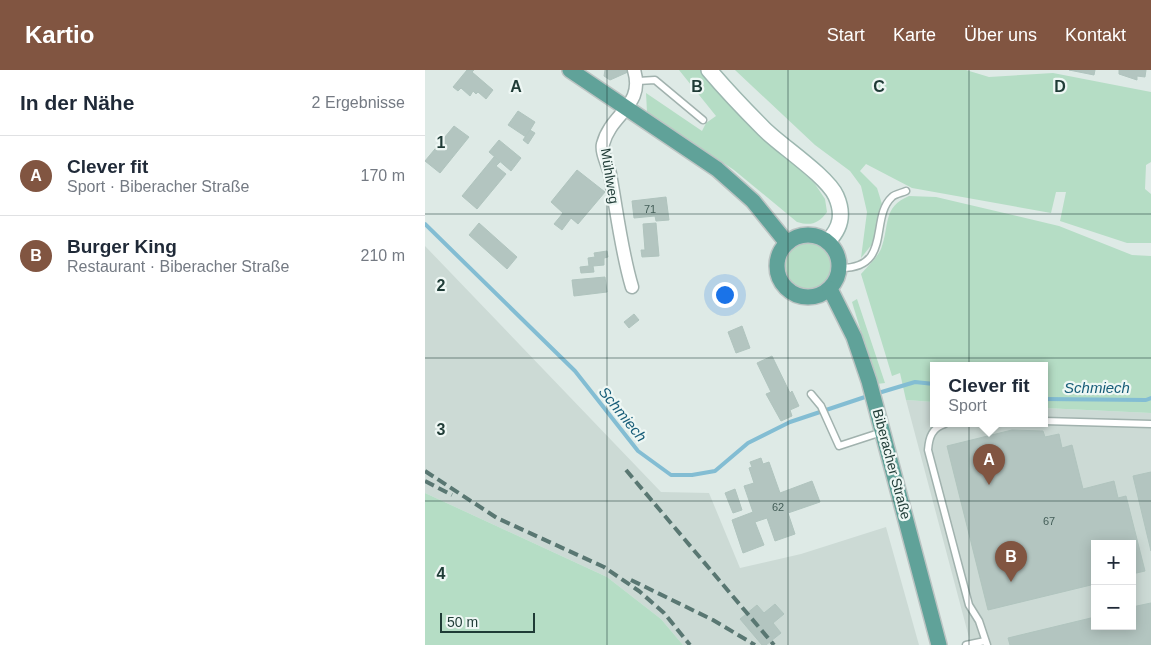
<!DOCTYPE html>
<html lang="de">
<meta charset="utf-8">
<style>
:root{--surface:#fff;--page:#f2f2f3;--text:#1f2937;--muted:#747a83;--line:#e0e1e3;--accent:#815541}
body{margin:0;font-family:Helvetica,sans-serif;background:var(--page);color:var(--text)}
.controls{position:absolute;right:15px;bottom:15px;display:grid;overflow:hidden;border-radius:0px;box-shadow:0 2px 12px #0003}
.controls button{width:45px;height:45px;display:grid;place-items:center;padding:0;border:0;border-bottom:1px solid var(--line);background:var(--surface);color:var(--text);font:25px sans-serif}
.scale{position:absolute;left:15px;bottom:12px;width:95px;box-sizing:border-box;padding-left:5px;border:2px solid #1f3b36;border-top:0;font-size:14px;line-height:18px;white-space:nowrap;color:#1f3b36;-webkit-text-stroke:4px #eef7f4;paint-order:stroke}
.you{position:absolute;left:299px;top:224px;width:18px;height:18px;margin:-12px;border:4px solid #fff;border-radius:50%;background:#1a73e8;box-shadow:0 0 0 8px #1a73e833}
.badge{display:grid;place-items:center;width:32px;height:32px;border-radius:50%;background:var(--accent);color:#fff;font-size:16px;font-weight:700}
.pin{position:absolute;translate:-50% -41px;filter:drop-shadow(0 1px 2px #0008)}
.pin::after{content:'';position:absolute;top:26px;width:18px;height:15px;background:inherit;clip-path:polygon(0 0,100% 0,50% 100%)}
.popup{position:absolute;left:505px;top:292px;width:118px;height:65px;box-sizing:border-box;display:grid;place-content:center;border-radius:0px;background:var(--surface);filter:drop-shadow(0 1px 4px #0005);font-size:16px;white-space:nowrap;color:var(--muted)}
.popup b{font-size:19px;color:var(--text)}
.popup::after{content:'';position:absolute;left:50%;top:100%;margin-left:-10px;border:10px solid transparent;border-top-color:var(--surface)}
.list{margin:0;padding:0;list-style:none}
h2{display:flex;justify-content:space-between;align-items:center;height:65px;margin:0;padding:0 20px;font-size:21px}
h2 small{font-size:16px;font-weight:400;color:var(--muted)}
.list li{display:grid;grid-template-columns:32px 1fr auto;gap:15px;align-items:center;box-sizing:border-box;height:80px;padding:0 20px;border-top:1px solid var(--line)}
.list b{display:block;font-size:19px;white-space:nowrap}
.list p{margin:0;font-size:16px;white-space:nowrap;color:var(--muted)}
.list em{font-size:16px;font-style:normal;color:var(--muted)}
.map{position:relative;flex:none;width:726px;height:575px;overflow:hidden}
header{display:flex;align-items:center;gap:30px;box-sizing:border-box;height:70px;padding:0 25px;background:var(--accent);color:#fff}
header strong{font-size:24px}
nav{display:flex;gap:28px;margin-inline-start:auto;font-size:18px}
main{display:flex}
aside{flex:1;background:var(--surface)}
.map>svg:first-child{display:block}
</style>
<header>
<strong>Kartio</strong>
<nav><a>Start</a><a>Karte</a><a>Über uns</a><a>Kontakt</a></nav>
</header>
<main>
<aside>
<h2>In der Nähe<small>2 Ergebnisse</small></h2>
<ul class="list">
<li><span class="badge">A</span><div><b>Clever fit</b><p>Sport · Biberacher Straße</p></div><em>170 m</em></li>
<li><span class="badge">B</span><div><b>Burger King</b><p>Restaurant · Biberacher Straße</p></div><em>210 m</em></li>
</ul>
</aside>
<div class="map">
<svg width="726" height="575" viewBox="0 0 726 575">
<rect width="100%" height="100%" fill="#deeae6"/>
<g fill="#ccdad5" fill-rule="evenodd">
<polygon points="0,176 236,422 284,423 315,498 376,484 461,457 494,575 258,575 236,549 182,507 0,423"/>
<path d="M481,330L509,332V354H619V338L726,343V575H546ZM670,474H707V556H670Z"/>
</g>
<g fill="#b5ddc5">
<path d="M254,0H275L321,49L390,114L400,129L402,142C393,154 386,156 372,152L309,100L222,42L221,23L277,61L281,53L291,46Z"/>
<polygon points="310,0 541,0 564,7 628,3 726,22 726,92 721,95 720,119 726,124 726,173 702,173 635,151 641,122 631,122 626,143 487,118 441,94 435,101 452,118 457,134 448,173 436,188 442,142 436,116 425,101 390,75"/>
<path d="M484,126L511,127L634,156L707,185L726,186V343L619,338V296H509V332L481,330L475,303L467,306L436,204C442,197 452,188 456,179C465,156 457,137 484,126Z"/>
<circle cx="383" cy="196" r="25"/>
<polygon points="432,229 460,313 452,314 427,232"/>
<polygon points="0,423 182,507 236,549 258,575 0,575"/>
</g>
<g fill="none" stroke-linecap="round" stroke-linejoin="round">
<g stroke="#83bdd3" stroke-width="4">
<polyline points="0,154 150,301 213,381 246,405 267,405 290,401 323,373 365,352 443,326"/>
<polyline points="450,324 490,312 509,314"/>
<polyline points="619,329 721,330 726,328"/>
</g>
</g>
<g fill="#b3c5c0" stroke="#b0c4be">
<polygon points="42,0 49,0 47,2 68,20 61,29 53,22 51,24 48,21 45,26 36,18 33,21 28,17"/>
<polygon points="180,0 202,0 203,2 185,10 179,6"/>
<polygon points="644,0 670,0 669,5"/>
<polygon points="694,0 721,0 720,7 712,6 712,10 694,4"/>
<polygon points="93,41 110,52 101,67 83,55"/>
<polygon points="29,56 44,67 15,103 0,91"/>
<polygon points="105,60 110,63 103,74 98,70"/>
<polygon points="74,70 96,88 86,101 64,82"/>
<polygon points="69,87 75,92 71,96 81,104 52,139 37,126"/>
<polygon points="152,100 180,122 153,154 146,148 137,160 129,154 138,143 126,132"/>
<polygon points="241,127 244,150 231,151 230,146 209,148 207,131"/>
<polygon points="54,153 92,187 82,199 44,165"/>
<polygon points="231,153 234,186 217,187 216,180 220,180 218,154"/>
<polygon points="182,181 183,187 179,188 179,195 168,196 169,202 156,203 155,197 164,196 163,188 170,187 169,183"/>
<polygon points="180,207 182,222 149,226 147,210"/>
<polygon points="209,244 214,250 204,258 199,252"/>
<polygon points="317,256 325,278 311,283 303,262"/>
<polygon points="347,286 365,323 367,321 374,336 365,340 367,346 356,351 341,324 346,322 332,293"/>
<polygon points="587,360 618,361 620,367 634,364 637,378 647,375 658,419 689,411 693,428 701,426 720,501 707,504 707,474 670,474 670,514 563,540 522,376"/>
<polygon points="336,388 338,394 344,392 355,423 387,411 395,432 363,443 370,464 350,471 342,448 330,452 339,475 318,483 307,450 328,442 319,416 329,413 324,398 327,397 325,392"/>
<polygon points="726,402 726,481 708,406"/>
<polygon points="310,419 317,440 308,443 300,423"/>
<polygon points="726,533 726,575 585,575 583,568 670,547 670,556 707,556 707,537"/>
<polygon points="350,534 359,544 348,553 356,563 341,575 337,575 315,549 332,535 339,543"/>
</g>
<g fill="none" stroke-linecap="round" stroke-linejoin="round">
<defs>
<g id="lane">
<polyline points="213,11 230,10 278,50"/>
<path d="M415,198C468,199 444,148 467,127C470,124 477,123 481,121"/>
<polyline points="386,324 396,336 414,376 457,362"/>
<polyline points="619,351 726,354"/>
<path d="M520,354C507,358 504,367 503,380L544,535L554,551L562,575"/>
<polyline points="541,575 560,571"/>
</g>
<path id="street" d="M207,217C196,180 192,142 185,104C183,95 176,82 178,74C186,43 220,36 209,0"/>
<path id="secondary" d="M284,0C301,20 320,40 339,59C356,76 402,106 411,126C419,144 416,158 403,171"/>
<g id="primary">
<polyline points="145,0 292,99 328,131 362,173"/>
<circle cx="383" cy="196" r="31"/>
<polyline points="405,219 429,267 444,311 514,575"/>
</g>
</defs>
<use href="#lane" stroke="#a1b2ae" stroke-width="9"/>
<use href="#street" stroke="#a1b2ae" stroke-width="15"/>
<use href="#secondary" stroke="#9db7b0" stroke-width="18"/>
<use href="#primary" stroke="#bcc4c3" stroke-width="18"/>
<use href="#lane" stroke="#fff" stroke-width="6"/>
<use href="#street" stroke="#fff" stroke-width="12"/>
<use href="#secondary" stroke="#fff" stroke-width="15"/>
<use href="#primary" stroke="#60a299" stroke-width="15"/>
<g stroke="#597772" stroke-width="4" stroke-dasharray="10 5" stroke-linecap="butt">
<polyline points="201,400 349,575"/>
<polyline points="0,401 72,448 179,497 214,521 239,543 265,575"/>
<polyline points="0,411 27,425"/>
<polyline points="206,510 288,550 330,575"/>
</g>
</g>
<path fill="none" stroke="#1f3b36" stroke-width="1" stroke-opacity="0.55" d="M182,0V575M363,0V575M544,0V575M0,144H726M0,288H726M0,431H726"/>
<g text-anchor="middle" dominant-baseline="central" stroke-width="4.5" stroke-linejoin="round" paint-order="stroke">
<g font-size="11" fill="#445e58">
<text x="225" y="139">71</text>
<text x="353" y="437">62</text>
<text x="624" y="451">67</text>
</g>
<g font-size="14" fill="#1f3b36" stroke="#eef7f4">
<text transform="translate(185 106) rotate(81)">Mühlweg</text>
<text transform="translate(467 394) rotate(75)">Biberacher Straße</text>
</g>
<g font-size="15" font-style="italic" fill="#175d78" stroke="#eef7f4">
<text x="672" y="317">Schmiech</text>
<text transform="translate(198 344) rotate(51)">Schmiech</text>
</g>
</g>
<g font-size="16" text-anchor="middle" font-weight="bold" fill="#1f3b36" stroke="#eef7f4" stroke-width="4.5" stroke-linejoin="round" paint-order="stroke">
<text x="91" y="22">A</text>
<text x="272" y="22">B</text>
<text x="454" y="22">C</text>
<text x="635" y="22">D</text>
<text x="16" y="78">1</text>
<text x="16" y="221">2</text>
<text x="16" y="365">3</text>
<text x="16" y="509">4</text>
</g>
</svg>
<div class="controls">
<button>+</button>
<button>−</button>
</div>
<div class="scale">50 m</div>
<div class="you"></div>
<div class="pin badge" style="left:564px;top:415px">A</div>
<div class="popup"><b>Clever fit</b>Sport</div>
<div class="pin badge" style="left:586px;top:512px">B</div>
</div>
</main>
